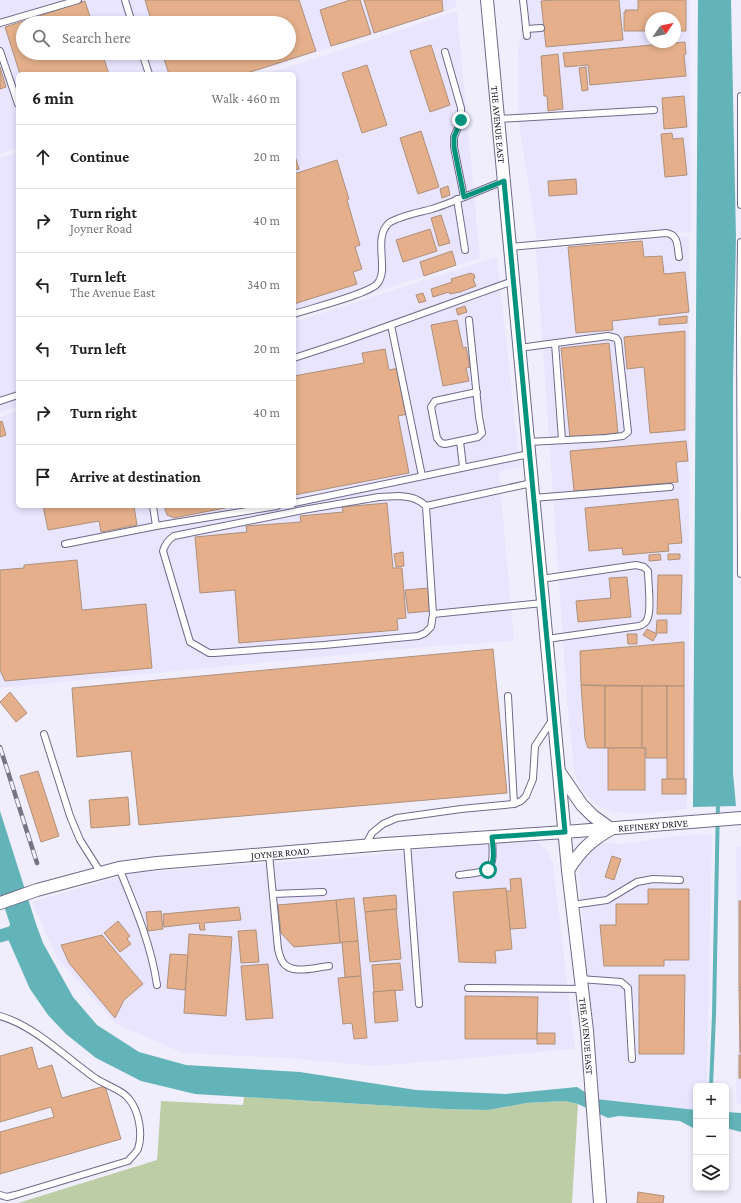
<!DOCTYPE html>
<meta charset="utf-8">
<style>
:root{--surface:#fff;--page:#f2f2f2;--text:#222;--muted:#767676;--line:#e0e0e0}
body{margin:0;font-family:"Crimson Pro",serif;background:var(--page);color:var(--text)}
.controls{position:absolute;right:12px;bottom:12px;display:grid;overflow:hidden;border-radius:6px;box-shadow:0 2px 6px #0003}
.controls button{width:36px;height:36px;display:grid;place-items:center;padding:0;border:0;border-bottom:1px solid var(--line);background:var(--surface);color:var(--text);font:20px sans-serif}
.compass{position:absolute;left:645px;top:12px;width:36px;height:36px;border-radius:50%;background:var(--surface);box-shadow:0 2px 6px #0003;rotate:56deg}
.stop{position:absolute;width:12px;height:12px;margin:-9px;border:3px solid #02937f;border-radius:50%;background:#fff}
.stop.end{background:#02937f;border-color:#fff;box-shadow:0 1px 4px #0008}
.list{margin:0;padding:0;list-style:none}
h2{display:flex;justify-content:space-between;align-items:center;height:52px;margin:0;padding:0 16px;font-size:17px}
h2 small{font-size:13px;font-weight:400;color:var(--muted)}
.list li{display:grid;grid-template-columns:26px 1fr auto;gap:12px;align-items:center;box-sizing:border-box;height:64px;padding:0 16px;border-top:1px solid var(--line)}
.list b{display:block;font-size:15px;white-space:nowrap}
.list p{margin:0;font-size:13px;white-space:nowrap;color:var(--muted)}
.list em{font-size:13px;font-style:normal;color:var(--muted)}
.icon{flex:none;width:22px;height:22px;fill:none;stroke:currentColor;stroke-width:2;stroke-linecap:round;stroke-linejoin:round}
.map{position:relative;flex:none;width:741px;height:1203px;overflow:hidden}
.search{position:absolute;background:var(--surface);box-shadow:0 2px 6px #0003;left:16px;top:16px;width:280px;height:44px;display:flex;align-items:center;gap:10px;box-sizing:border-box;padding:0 14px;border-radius:22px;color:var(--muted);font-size:15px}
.panel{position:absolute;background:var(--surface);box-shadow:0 2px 6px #0003;left:16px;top:72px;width:280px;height:436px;border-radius:6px}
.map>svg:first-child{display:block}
</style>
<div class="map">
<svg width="741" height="1203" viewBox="0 0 741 1203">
<rect width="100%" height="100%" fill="#f0eefc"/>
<g fill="#e9e5ff" fill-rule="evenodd">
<path d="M0,0H456L457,7L249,74H18V148L0,154ZM23,23H289V53H23Z"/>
<path d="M525,0H690L691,232L537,239L518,117V53ZM651,18H675V42H651Z"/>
<polygon points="457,11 480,258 294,318 294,74 266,74 353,46"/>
<polygon points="18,152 18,407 0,412 0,158"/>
<polygon points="689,236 689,706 687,809 643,814 613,812 597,806 582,790 574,772 567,699 536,250"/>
<polygon points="497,257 520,467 499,472 514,641 424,647 0,688 0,417 18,411 18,506 294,506 294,322"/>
<polygon points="712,834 707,1086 696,1086 696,1110 596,1099 579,872 582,856 588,849 605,843 624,844 673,836"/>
<polygon points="522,839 534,840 539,843 548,852 553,864 575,1049 375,1066 286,1058 183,1053 116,1024 58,959 32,902 132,873 355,857"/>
<polygon points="741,846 741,1104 737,1105 736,1086 739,1027 736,847"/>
</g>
<polygon fill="#bdcea7" points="244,1097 444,1109 488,1110 528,1103 565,1101 578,1104 572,1203 18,1203 157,1160 161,1101 243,1105"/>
<g fill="#63b4b8">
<polygon points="698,0 731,0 736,238 733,381 733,773 736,806 693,807"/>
<polygon points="0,811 36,924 43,943 73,997 97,1025 139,1052 186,1065 300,1072 416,1090 506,1094 577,1087 596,1099 696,1110 696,1128 693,1128 680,1121 619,1116 608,1118 578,1104 565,1101 527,1103 488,1110 444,1109 195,1094 141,1081 96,1058 66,1034 48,1015 30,989 8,939 7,929 9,928 10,924 0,894"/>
<polygon points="726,1112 741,1113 741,1132 726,1128"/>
</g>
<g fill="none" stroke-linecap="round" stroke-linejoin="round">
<polyline stroke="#63b4b8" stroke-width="4" points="711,1086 714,1015 718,802"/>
<polyline stroke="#63b4b8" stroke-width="13" points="0,936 20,930"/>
</g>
<g fill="#e4af8a" stroke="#af907b">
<polygon points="145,0 299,0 316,51 244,74 169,74 162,53 289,53 289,23 152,23"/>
<polygon points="350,0 360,0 371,34 331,46 320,10"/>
<polygon points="364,0 442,0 443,11 374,33"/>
<polygon points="556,0 619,0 623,40 546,47 541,1"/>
<polygon points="638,0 686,0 686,31 675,31 675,18 651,18 651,31 624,31 624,12 626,13 625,10 638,10"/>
<polygon points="85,1 92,23 23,23 23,53 102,53 109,74 20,74 5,27"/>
<polygon points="685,42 686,54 684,55 686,76 590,85 588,65 565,67 563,53"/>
<polygon points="431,45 450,105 430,112 410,51"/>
<polygon points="558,54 563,109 548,111 547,96 544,96 541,56"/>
<polygon points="367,65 387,125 362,133 342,73"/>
<polygon points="0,67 6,87 0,89"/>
<polygon points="586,67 588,90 582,91 579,68"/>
<polygon points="684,96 687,127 664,129 662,98"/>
<polygon points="421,131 439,187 418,194 400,138"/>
<polygon points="672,133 673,139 683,138 687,175 665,177 661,134"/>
<polygon points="294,153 299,169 294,170"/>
<polygon points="337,160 349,199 347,200 360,245 355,247 362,269 353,272 357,284 294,304 294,174"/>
<polygon points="576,179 577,194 549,196 548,181"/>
<polygon points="448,186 450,195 442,198 440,189"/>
<polygon points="441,215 450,243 439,246 431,218"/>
<polygon points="430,229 437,251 403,262 396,240"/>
<polygon points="642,241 644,257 662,256 664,274 685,272 689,312 612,321 613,330 576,333 568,247"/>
<polygon points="452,251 456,265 424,276 420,262"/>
<polygon points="471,273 472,274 474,274 475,278 473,279 476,286 460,292 450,294 449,292 433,297 431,289 452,282 451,279"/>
<polygon points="423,293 426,301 419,303 416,295"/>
<polygon points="465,306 467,312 458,315 456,309"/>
<polygon points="687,316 687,323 659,325 659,319"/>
<polygon points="457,320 463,348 466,347 470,367 466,368 469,381 443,386 431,325"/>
<polygon points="685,331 685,430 650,433 644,367 627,369 624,337"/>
<polygon points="609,343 618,433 570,438 561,348"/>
<polygon points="385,349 389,370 399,368 408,414 398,416 409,473 294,495 294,376 364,363 362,353"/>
<polygon points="2,421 6,435 0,437 0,422"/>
<polygon points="686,441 688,461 676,462 678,482 574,491 570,451"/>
<polygon points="678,499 682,543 668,544 669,551 623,555 622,548 589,551 585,508"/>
<polygon points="387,503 393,568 402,568 406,618 397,619 398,630 239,643 235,590 200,593 195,537 247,532 246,526 301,522 300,516 343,512 342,507"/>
<polygon points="43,506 134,506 137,525 101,532 99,521 48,530"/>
<polygon points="164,506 235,506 174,518 167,515"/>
<polygon points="403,552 404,566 396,567 394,554"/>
<polygon points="660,554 661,560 649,561 649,555"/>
<polygon points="668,554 680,554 680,559 668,560"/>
<polygon points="77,560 82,610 146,604 152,668 5,681 0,670 0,570 24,568 24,565"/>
<polygon points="658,575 682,575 681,614 657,614"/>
<polygon points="627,577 631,617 578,622 576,601 611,598 609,578"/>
<polygon points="429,588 431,611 408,613 405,590"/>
<polygon points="657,620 667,620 667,633 656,633"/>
<polygon points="647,629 657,634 653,641 643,635"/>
<polygon points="627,634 637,634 637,644 628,644"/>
<polygon points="684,642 684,686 581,685 580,651"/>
<polygon points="493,649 507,793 139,825 131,751 77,757 72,688"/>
<polygon points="581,685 605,686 605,748 588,748 585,739"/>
<rect x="605" y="686" width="37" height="62"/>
<polygon points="642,686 667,686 667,758 646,758 646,748 642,748"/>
<polygon points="667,686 684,686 684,780 667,779"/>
<polygon points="10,692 27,713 16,722 0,702"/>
<rect x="608" y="748" width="37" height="42"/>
<polygon points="38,771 59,836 41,842 20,776"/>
<rect x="662" y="779" width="24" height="15"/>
<polygon points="128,797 130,825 91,828 89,800"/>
<polygon points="612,856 621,859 614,880 605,877"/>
<polygon points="521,878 526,928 510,929 506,891 511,891 510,879"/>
<polygon points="506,888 512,949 495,951 496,963 459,962 453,892"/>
<polygon points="648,889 689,889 689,960 664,960 664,966 604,966 600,925 616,925 616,904 648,904"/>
<polygon points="396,895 397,909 365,912 363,898"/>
<polygon points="354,898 358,941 340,943 336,900"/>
<polygon points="336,900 340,943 294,947 281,933 278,905"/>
<rect x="739" y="901" width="2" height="87"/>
<polygon points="239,907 241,920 204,923 205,930 200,930 199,923 164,927 163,914"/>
<polygon points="396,909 401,959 370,962 365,912"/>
<polygon points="161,911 163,929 148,931 146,912"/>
<polygon points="118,921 130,936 127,939 131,944 120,952 104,933"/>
<polygon points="256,930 259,962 241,963 238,931"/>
<polygon points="189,934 232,937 226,1016 184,1013"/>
<polygon points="102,935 143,984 124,1000 115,1018 69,963 61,945"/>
<polygon points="358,941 361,976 345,977 342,942"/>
<polygon points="170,954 188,955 185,990 167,988"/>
<polygon points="400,963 403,990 374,992 372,965"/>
<polygon points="268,964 273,1018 246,1020 241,966"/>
<polygon points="639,975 685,975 684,1054 639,1054"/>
<polygon points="361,976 367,1038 354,1039 352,1023 343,1024 338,978"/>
<polygon points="739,989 741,989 741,1053 740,1053"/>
<polygon points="395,990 398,1021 375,1023 373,992"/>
<polygon points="465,996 538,997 537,1039 465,1039"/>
<rect x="537" y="1033" width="18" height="11"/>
<polygon points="32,1047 38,1069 52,1065 62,1098 105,1086 121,1139 0,1174 0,1132 54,1117 51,1107 0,1122 0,1056"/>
<rect x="739" y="1055" width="2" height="23"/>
<polygon points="638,1192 664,1196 663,1203 637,1203"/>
</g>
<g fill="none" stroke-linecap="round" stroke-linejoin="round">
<defs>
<g id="service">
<polyline points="125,0 132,23"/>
<polyline points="523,0 527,36"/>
<polyline points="0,23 78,0"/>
<polyline points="526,29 541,28"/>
<polyline points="0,51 18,104"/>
<polyline points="445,52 461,108 461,120 454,137 454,147 464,197"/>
<polyline points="142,53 149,74"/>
<polyline points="741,96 741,205"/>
<polyline points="498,119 654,110"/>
<polyline points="457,199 465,250"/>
<polyline points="741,242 740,324 741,574"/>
<path d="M510,247L666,233C679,235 677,246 679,257"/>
<path d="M294,314C309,309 368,294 377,284C390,270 372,238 389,223C399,216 421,212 432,209C457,201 480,190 504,181"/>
<polyline points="469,320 479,417 482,433 478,437 445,444 441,443 437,438 431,407 435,401 477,392"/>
<polyline points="391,325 422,476"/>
<polyline points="555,343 562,440"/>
<polyline points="519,348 608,336 616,338 618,341 628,432 623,436 606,438 528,442"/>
<polyline points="294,358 346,341 513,281"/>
<polyline points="0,401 18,395"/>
<polyline points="460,441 463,467"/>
<path d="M399,496C411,497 417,498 426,506L433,614L431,627L425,633L418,636L324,645L214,653H209L190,642L163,551C165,544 168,540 174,536L303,510L379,497Z"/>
<polyline points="533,498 670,487"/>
<polyline points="294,503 529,454"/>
<polyline points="153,506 156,526"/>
<polyline points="426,506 532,483"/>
<polyline points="65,544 156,526 277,506"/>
<path d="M541,579L636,565L644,567L648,571C648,583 652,610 647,620C645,624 642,625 639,626L547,639"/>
<polyline points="433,614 543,603"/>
<polyline points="508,696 514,804"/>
<polyline points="44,734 70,816 80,840 101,873"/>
<polyline points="407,843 419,1004"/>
<polyline points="365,846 372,833 383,824 397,818 461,809 514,804 521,801 526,796 533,779 535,746 553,719"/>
<path d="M269,854L278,949C279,953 280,957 282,961C290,976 316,967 329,966"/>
<path d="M119,868C135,907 151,944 157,985"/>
<path d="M459,875C493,871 494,872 492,837"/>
<polyline points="273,894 323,892"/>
<polyline points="572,905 607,900 637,882 653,879 680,880"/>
<polyline points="580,979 621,982 628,988 632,1059"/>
<polyline points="468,988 582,989"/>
<path d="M0,1016C35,1026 66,1058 95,1078C105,1085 123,1090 129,1099C139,1111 143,1134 138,1149C136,1153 131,1157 128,1161L15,1195L7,1197L0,1195"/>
</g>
<g id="minor">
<path id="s1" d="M487,0L568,870L587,1031L600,1203"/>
<path d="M560,773L582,805L593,816L611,829C590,841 581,850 568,870"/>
<path id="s2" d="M0,903L37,890L119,868L157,863L385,844L565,832L741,818"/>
</g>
</defs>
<use href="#service" stroke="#706a8a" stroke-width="8"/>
<use href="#minor" stroke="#706a8a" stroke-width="14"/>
<use href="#service" stroke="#fff" stroke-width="6"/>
<use href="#minor" stroke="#fff" stroke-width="12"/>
<defs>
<polyline id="rail" points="0,747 37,863"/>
</defs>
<use href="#rail" stroke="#767481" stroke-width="4.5"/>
<use href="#rail" stroke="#f0eefc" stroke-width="3" stroke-dasharray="9" stroke-linecap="butt"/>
</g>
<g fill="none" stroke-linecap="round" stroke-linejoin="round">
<path stroke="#02937f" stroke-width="5" d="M461,120L454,137V147L464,197L504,181L565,832L492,837C493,848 496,862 488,870"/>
</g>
<g text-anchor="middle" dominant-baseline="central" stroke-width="3" stroke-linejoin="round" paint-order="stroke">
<g font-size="10" fill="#171420" stroke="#f0eefc">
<text stroke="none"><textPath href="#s1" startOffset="125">THE AVENUE EAST</textPath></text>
<text stroke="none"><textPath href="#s2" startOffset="660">REFINERY DRIVE</textPath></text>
<text stroke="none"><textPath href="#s2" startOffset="286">JOYNER ROAD</textPath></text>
<text stroke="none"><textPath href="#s1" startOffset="1041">THE AVENUE EAST</textPath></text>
</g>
</g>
</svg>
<div class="controls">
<button>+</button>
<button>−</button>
<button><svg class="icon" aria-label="layers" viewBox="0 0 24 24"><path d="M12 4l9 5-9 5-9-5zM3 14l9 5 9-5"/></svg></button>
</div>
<svg class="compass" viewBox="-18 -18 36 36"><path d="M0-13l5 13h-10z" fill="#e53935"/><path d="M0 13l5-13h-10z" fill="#767676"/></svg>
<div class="stop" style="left:488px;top:870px"></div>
<div class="stop end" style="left:461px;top:120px"></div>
<div class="search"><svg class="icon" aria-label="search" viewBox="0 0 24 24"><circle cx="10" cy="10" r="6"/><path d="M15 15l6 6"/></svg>Search here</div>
<section class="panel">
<h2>6 min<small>Walk · 460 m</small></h2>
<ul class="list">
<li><svg class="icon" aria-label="ahead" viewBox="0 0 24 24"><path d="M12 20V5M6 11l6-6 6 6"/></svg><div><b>Continue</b></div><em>20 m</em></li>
<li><svg class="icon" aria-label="right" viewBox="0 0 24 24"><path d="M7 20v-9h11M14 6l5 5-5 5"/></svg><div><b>Turn right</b><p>Joyner Road</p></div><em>40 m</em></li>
<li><svg class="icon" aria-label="left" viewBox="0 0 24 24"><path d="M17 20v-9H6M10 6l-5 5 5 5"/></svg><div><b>Turn left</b><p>The Avenue East</p></div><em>340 m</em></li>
<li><svg class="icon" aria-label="left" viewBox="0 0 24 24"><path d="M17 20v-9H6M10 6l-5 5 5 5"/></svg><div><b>Turn left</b></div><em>20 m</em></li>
<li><svg class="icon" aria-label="right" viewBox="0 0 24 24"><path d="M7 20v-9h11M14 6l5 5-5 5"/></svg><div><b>Turn right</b></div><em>40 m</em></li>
<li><svg class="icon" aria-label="arrive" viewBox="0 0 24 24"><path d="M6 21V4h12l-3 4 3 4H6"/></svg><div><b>Arrive at destination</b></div></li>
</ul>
</section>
</div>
